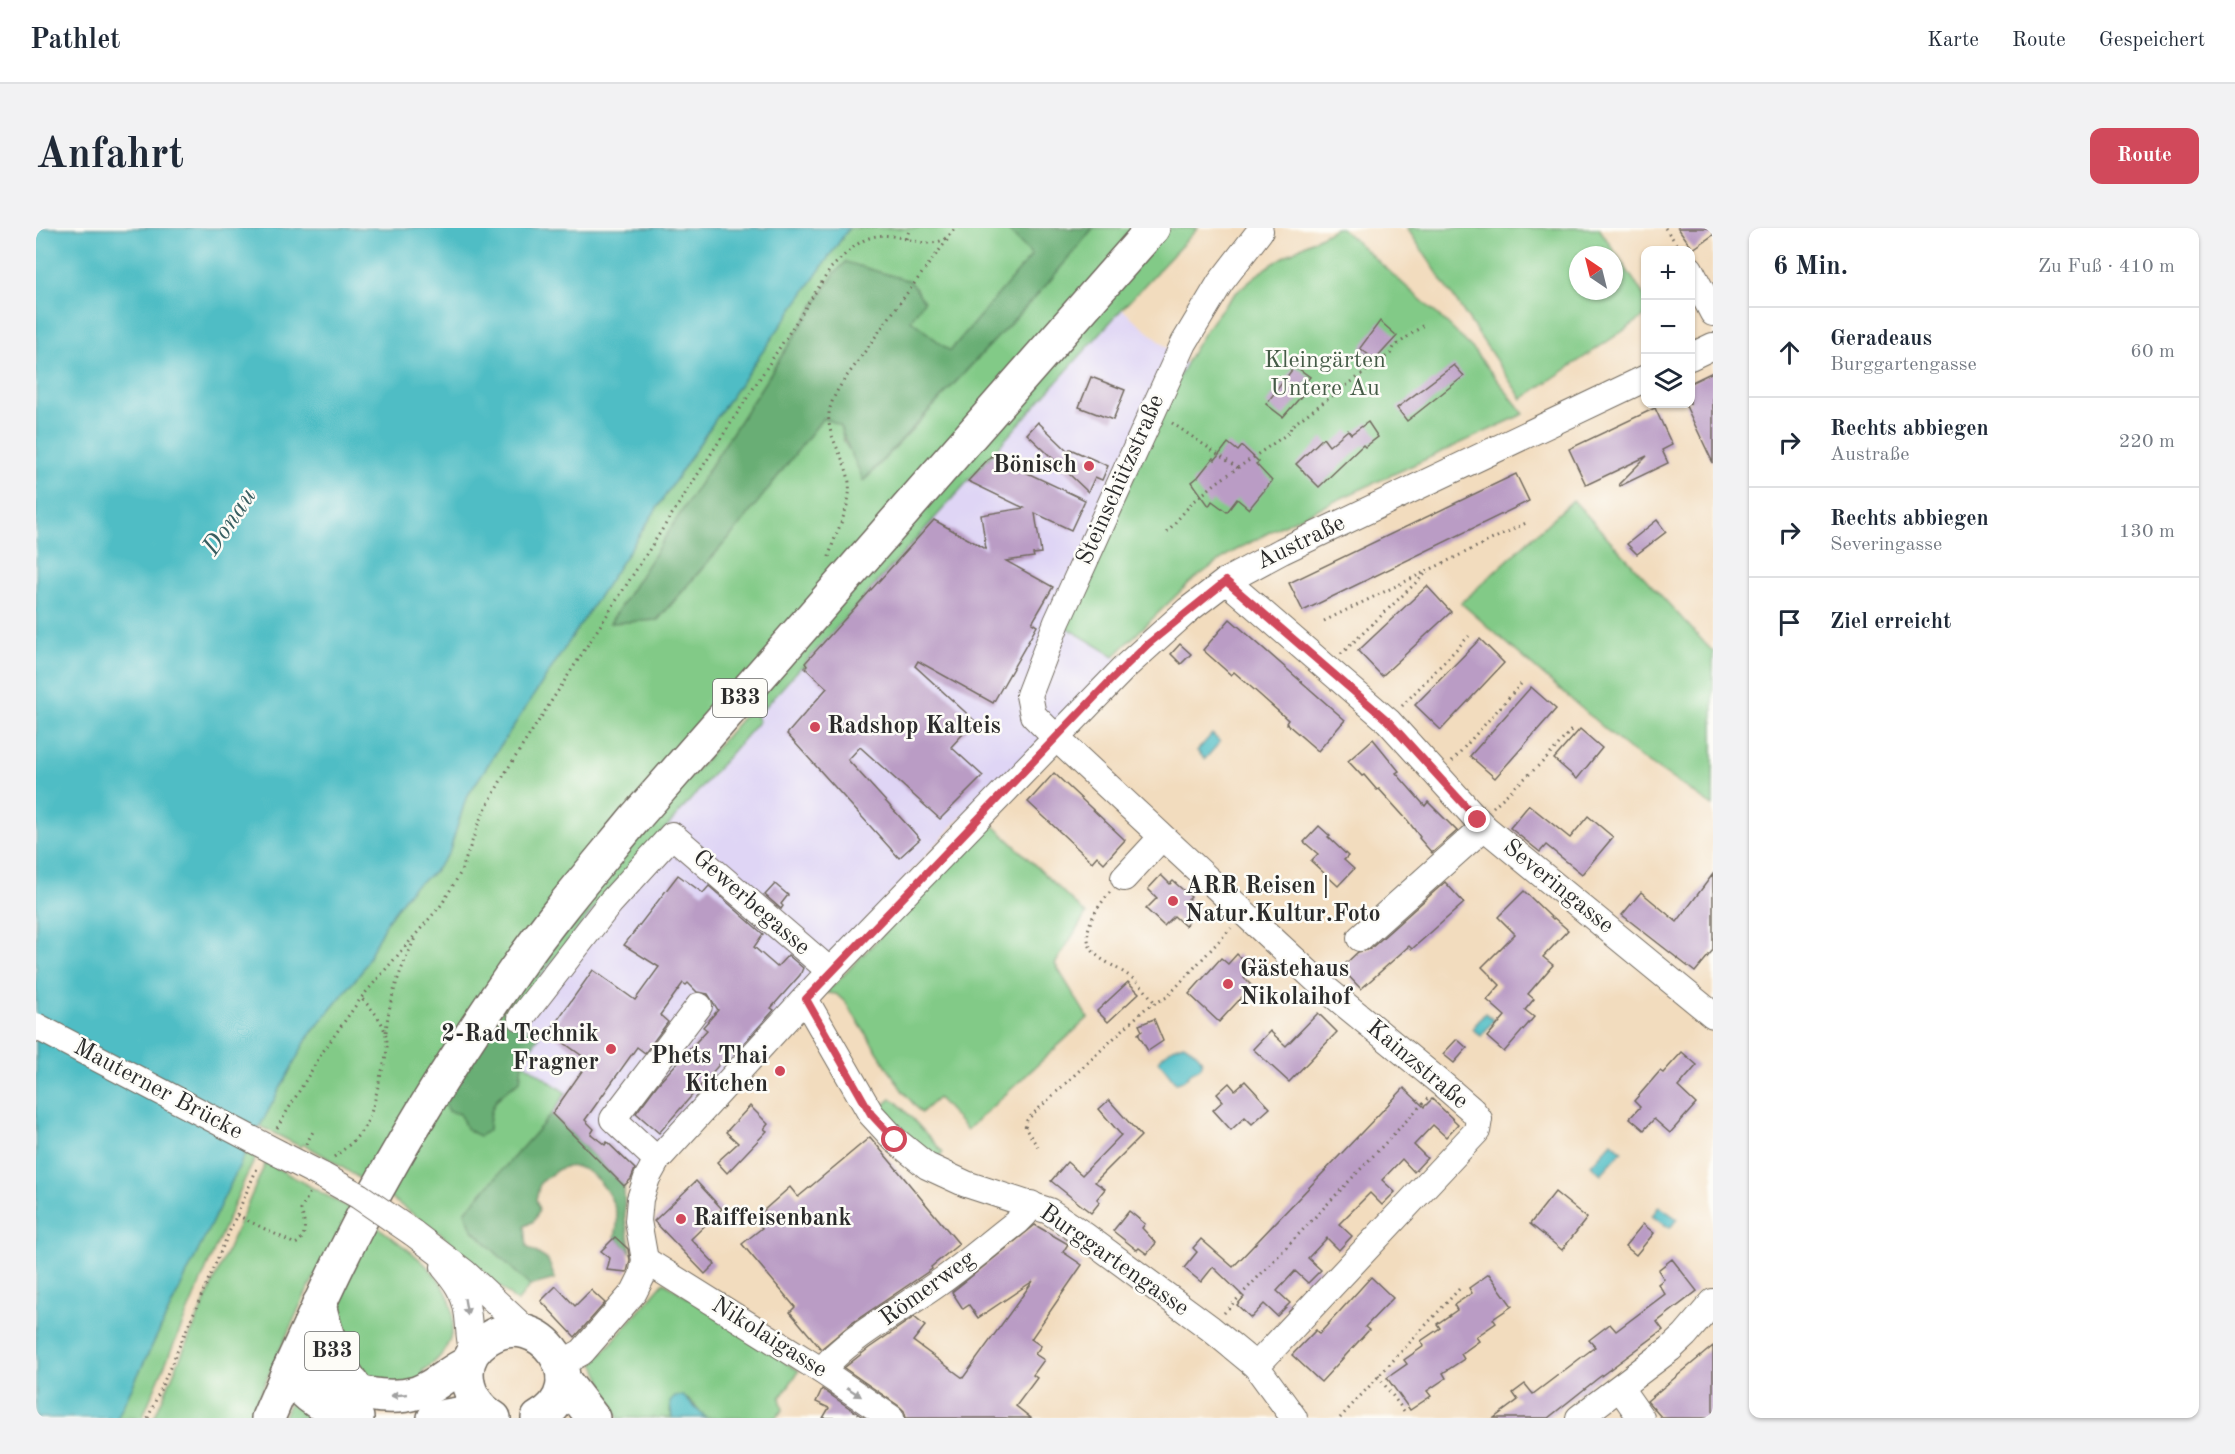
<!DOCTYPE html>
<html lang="de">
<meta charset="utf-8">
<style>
:root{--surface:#fff;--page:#f2f2f3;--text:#1f2937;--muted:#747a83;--line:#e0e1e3;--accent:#d1495b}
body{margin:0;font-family:"Old Standard TT",serif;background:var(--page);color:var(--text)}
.controls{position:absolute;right:18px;top:18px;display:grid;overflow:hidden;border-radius:12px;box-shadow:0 2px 4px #0004}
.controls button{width:54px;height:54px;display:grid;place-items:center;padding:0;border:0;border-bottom:2px solid var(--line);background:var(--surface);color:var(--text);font:30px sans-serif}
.compass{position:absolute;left:1533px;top:18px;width:54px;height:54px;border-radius:50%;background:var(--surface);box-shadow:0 2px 4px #0004;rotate:325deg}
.stop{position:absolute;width:18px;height:18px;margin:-14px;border:4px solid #d1495b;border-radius:50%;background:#fff}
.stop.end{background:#d1495b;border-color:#fff;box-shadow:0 2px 6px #0008}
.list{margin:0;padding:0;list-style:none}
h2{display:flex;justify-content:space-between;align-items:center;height:78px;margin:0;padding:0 24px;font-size:26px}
h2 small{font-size:20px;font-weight:400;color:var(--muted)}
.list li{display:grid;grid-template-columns:39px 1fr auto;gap:18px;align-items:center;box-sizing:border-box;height:90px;padding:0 24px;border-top:2px solid var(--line)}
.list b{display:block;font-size:22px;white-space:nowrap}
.list p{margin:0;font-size:20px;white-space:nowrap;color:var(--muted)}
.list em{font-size:20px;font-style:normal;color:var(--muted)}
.icon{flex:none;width:33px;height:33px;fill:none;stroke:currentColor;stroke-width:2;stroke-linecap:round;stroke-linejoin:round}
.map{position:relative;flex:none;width:1677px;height:1190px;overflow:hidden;border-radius:12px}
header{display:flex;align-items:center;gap:36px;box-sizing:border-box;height:84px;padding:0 30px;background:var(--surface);border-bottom:2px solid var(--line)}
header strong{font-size:28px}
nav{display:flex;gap:33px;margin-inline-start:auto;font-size:21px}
.intro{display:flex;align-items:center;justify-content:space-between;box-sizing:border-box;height:144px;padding:0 36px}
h1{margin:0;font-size:42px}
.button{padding:15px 27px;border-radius:12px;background:var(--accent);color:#fff;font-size:21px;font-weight:700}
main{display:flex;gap:36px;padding:0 36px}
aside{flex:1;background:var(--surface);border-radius:12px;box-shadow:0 2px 4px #0004}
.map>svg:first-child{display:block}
</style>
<header>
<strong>Pathlet</strong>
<nav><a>Karte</a><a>Route</a><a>Gespeichert</a></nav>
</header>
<div class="intro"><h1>Anfahrt</h1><a class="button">Route</a></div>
<main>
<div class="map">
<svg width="1677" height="1190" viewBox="0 0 1677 1190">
<rect width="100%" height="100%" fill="#fdfcf7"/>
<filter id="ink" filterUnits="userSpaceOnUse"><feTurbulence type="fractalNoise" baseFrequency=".0167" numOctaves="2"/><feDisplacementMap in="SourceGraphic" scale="12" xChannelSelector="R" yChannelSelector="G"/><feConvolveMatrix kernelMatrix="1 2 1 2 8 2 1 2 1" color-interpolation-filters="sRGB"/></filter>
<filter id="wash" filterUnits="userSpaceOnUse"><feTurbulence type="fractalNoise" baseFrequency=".008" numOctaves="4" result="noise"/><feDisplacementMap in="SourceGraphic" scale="24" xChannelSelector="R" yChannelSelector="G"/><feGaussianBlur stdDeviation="1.35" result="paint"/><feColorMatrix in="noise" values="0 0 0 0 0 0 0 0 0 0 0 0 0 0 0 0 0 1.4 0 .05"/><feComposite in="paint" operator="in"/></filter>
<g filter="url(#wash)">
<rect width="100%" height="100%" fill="#f2dcbe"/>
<polygon fill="#dfd5f5" points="1086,81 1150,136 1028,398 1085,432 984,533 944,569 771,755 588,958 516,886 530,865 486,834 473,788 567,669 636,593 723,493 720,489 765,439 771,437 769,435"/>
<g fill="#82ca87" stroke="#567a59" stroke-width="1.5" fill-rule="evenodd">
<path d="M813,0H926L925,4L938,0H970L997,26L914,123L874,92L810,34L799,45L574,395L622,392L704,297L787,190L804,197L808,214L822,236L828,253L1012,55L1057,0H1102L781,365L331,955C309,942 289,927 267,916L265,919L224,898L272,809L326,743L350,694L376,660L397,645L413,625L430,570L683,186Z"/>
<polygon points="1132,0 1162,0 1086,81 769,435 771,438 769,440 765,439 720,489 723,493 636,593 567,669 473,788 459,792 552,667"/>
<path d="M1300,0H1305L1402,87L1436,120L1488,186L1245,298L1193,326L1154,354L1078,428L1028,398C1054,340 1081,282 1108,225C1134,168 1158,105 1204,61C1232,35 1267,18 1300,0Z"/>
<path d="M1371,0H1563L1609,69V88L1486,171ZM1542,27H1578V63H1542Z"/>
<polygon points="1537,272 1677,424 1677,578 1592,521 1425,375"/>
<polygon points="955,595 1050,686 1019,736 1052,790 931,902 902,870 885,885 866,862 810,775 800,766 790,765"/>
<path d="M486,834L530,865L516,886L429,984L436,1001L494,1058L481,1074L406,1007L352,968L408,871L424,886L431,902H453C453,874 462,868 484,853Z"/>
<polygon points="855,871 861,874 907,924 898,934 843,881"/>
<polygon points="210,924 220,929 209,951 106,1190 81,1190"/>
<polygon points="230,934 315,981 269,1067 213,1190 118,1190"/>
<path d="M338,996C372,1023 425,1052 416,1103C412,1121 402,1134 386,1143L390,1152L353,1161L315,1143L299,1082Z"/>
<path d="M628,1054L763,1143L744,1170L747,1182L739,1190H670C661,1180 653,1167 639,1168L634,1182L636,1190H582L558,1135Z"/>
<polygon points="255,1172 278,1190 247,1190"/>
</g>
<g fill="#69ae74" stroke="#4a6c50" stroke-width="1.5">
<path d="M970,0H1057L1012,55L827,253C821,234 809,217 804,197L787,190L704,297L621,392L574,395L799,45L810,34L874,53L888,73L875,92L914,123L996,27Z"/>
<path d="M473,788L503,809L486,834L484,853C461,868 453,874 453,902L444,908L431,902L424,886L412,883L408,871L459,792Z"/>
<path d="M516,886L588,958L589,990L595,1024L579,1009C580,1003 582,996 581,990C578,966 552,929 523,941C517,944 510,951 504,955L500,971L503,982L498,993L489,998L491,1019L512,1032L519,1051L494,1058L436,1001L429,984Z"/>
</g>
<g fill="#4fbdc5" stroke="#3d7478" stroke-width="1.5">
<polygon points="0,0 813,0 683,186 430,570 413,625 397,645 376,660 350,694 326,743 272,809 210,924 81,1190 0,1190"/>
<polygon points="1176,506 1184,514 1169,531 1161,523"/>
<polygon points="1449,785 1458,792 1445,808 1436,801"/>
<path d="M1148,816C1154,820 1171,831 1165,839C1163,841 1159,843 1156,844C1150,849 1149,854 1140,855L1123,833C1126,826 1140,817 1148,816Z"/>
<polygon points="1576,914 1586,923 1565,946 1555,937"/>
<polygon points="1623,978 1641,991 1634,1000 1616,988"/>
<polygon points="639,1168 647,1168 670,1190 636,1190 634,1173"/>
</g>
<g id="blocks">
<g fill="#ba9cc5">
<polygon points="1642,0 1677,0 1677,7 1657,21"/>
<polygon points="1344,93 1361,108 1339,132 1324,120"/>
<polygon points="1418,137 1428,148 1371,193 1361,180"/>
<polygon points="1259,138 1274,149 1264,162 1268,165 1247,189 1230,176"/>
<polygon points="1677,144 1677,235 1649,176 1654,176 1654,155"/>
<polygon points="1055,149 1089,162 1077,192 1043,179"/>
<polygon points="1619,180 1636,217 1626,222 1632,235 1584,258 1583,256 1611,228 1550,257 1533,221"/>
<polygon points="1002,194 1032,223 1034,221 1072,238 1066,252 1059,249 1052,264 991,206"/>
<polygon points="1332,194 1342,209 1329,219 1327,217 1283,259 1260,236 1287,210 1293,218 1312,202 1315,206"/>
<polygon points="1192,215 1202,223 1206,218 1223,234 1220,236 1236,253 1213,281 1201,271 1191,284 1176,273 1173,278 1156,254 1162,249 1177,230 1179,232"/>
<polygon points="955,228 1049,272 1035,302 999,285 1005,325 997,326 998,329 970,333 1017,359 996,395 1001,398 957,475 882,433 879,438 939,493 915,519 947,548 904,591 824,519 812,532 884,611 863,630 751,506 791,460 769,440 771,438 769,435 898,292 950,321 945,287 988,280 932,253"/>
<polygon points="1480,246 1493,273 1267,383 1253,355"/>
<polygon points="1621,292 1630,304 1601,326 1591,316"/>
<polygon points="1391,358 1415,384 1346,448 1322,423"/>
<polygon points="1194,391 1309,492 1282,523 1250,495 1252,492 1224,467 1198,444 1195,447 1167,422"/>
<polygon points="1444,411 1468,435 1405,502 1379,477"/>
<polygon points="1144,416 1155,426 1145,436 1135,426"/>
<polygon points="1495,459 1520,481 1459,550 1434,528"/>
<polygon points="1544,501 1566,520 1541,551 1518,531"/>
<polygon points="1337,511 1363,543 1360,545 1389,578 1392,574 1421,603 1396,625 1383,610 1384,609 1372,593 1343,561 1341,562 1328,547 1326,548 1312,533"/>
<polygon points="1018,545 1089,612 1068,635 1061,628 1056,634 992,574"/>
<polygon points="1493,577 1534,610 1552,588 1577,609 1546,646 1510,617 1504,624 1474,600"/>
<polygon points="1283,598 1294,608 1292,609 1312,628 1308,632 1318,641 1302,658 1275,633 1282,626 1268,614"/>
<polygon points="1677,646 1677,722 1659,744 1586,687 1605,664 1641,694"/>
<polygon points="642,647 667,665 673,658 727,706 718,719 741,739 752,727 767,740 764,747 735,780 738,782 698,826 695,823 623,905 600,885 621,857 671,802 667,799 682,782 672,766 661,764 652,755 650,757 647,755 624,787 632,794 609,825 601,819 549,892 558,901 555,906 569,917 571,914 599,941 595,951 588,958 516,886 553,833 513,804 557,742 599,772 623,739 588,717"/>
<polygon points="1125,647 1134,656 1137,653 1155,669 1152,672 1163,683 1149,698 1138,688 1128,698 1110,681 1121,670 1112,661"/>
<polygon points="1409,654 1428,675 1376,721 1373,718 1325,761 1305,740 1322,724 1334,721"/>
<polygon points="739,656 752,667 745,676 747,678 745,681 729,667"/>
<polygon points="1488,663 1517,691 1518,690 1532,702 1507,729 1517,737 1492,766 1498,771 1489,782 1498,789 1468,824 1451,809 1469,788 1451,772 1464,757 1446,739 1479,706 1462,689"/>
<polygon points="1201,726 1216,741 1208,750 1216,758 1183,794 1153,766 1185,730 1192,736"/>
<polygon points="1092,754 1103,765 1072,794 1061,783"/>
<polygon points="1282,785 1301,804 1253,854 1217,821 1234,803 1250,818"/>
<polygon points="1118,791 1127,813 1112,823 1102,806 1106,803 1103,797"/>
<polygon points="1421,811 1431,820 1418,835 1407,826"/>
<polygon points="1646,824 1661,837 1642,859 1660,876 1634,905 1618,891 1608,902 1594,890 1604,879 1598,873 1624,843 1627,845"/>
<polygon points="1209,853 1234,880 1216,896 1209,889 1195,902 1177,882 1187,873 1181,866 1193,855 1199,862"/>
<polygon points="1368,860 1388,879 1396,871 1422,896 1410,909 1397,897 1378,917 1391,930 1378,944 1366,931 1346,952 1359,964 1346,977 1334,965 1303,996 1316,1008 1303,1022 1291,1010 1272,1030 1285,1042 1272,1055 1259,1043 1241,1063 1254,1075 1241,1088 1228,1076 1215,1090 1201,1077 1208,1069 1177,1039 1165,1054 1148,1040 1161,1024 1157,1020 1165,1011 1197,1039"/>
<polygon points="1073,872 1105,908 1059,954 1069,961 1061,971 1064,974 1055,985 1015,953 1031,934 1046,947 1085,907 1063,881"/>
<polygon points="714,878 732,896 728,901 731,903 691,945 681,934 702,915 690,904"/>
<polygon points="834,909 923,1016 895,1039 896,1041 816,1095 785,1121 754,1084 759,1079 706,1016 726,1000 718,991 754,959 762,969"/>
<polygon points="660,953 686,981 655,1011 679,1036 669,1046 618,993"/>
<polygon points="1519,964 1551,990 1526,1022 1494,996"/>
<polygon points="1093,983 1109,996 1106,1000 1120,1015 1111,1026 1103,1020 1101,1022 1077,1003"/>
<polygon points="1607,996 1618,1005 1600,1027 1589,1018"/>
<polygon points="999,997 1032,1016 1027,1024 1046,1037 995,1111 1005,1118 999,1126 1008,1132 997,1147 1001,1150 980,1178 995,1190 870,1190 868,1183 863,1178 808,1140 833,1120 878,1089 889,1098 877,1113 927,1150 997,1053 942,1090 933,1077 927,1081 916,1064"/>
<polygon points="579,1009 592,1021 594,1032 591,1044 571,1042 574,1030 565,1023"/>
<polygon points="1636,1031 1661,1063 1621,1094 1627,1102 1561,1151 1512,1190 1458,1190 1482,1172 1477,1165 1489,1156 1497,1166 1559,1119 1553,1112 1574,1096 1580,1103 1629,1066 1622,1056 1628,1051 1622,1042"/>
<polygon points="1453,1046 1476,1078 1457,1091 1460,1095 1440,1109 1443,1113 1425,1126 1428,1131 1407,1145 1410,1150 1391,1163 1395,1168 1374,1182 1351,1150 1371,1136 1368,1132 1388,1118 1385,1113 1404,1100 1401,1096 1421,1082 1418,1077 1436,1065 1433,1060"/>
<polygon points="1335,1049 1357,1070 1329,1099 1333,1102 1285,1154 1256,1127 1280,1102 1283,1106"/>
<polygon points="520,1058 539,1078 555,1062 569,1075 539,1109 505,1073"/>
<polygon points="1677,1118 1677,1190 1626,1190 1611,1173"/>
<polygon points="786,1161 828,1190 787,1190 793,1180 780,1174"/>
</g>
</g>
</g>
<g filter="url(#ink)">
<use href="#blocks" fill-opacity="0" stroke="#71695e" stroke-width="1.5"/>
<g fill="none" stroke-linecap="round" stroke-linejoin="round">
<defs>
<g id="minor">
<polyline points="1654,41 1677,85"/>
<polyline points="1654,129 1677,118"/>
<polyline points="1190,353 1352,493 1448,599 1677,787"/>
<polyline points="1088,650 1126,609"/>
<polyline points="1324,710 1448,599"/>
<polyline points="769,771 835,886 859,912 891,938 930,956 1013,983 1048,1007 1174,1100 1220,1138 1258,1190"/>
<polyline points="485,790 574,675 636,607 794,743"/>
<polyline points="244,926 287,948"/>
<polyline points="621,932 577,891 663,778"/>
<polyline points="377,1005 428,1044 491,1103"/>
<polyline points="609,1032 786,1143 855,1190"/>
<path d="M408,1039C419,1052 428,1064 431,1082C434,1097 432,1110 437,1125"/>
<polyline points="526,1135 546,1124 598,1064 606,1048 609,1032 602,993 604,971 611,950 621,932 794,743 1091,437 1152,382 1190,353 1246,323 1610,150"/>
<polyline points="1220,1138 1441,903 1443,891 1436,882 1406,856 1290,761 1019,509 997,487 993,467 1021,394 1148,115 1184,55 1224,3"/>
<path d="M786,1143C807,1112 872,1078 904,1054C931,1035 955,1014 981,994L989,986L995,976"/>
<polyline points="1584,1160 1605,1190"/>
<polyline points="1543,1190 1634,1121 1649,1107 1677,1074"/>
</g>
<g id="major">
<path d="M252,1144C292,1153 338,1177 380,1165C400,1159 413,1143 432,1135"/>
<path d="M254,1147C275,1176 288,1178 321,1190"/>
<polyline points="527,1151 557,1190"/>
<polyline points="232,1190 252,1144"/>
<polyline points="398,1190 446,1182"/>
<path d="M458,1190C442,1180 431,1164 431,1145C431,1131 439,1119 451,1111C504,1075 561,1159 502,1190"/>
</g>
<g id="highway">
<path d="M283,1076C292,1114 298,1133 323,1164"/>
<path d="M252,1144C271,1103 290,1061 310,1021C358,924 417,831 479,742C516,689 559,639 600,589L1117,0"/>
</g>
</defs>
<use href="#minor" stroke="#71695e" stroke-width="28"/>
<use href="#major" stroke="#71695e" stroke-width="36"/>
<use href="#highway" stroke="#71695e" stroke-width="36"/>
<g stroke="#71695e" stroke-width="3" stroke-dasharray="1.5 4.5" stroke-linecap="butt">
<polyline points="1629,0 1645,22"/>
<polyline points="870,11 874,0"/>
<polyline points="1136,195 1202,240"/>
<polyline points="1131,304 1155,276 1180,255 1254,204 1255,198 1355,125 1358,119 1390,95"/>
<path d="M793,329C798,305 816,280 813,255C811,229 787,207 794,180C799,161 814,145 825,129C853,89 882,50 912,11"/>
<polyline points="1288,393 1492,294"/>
<polyline points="1305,426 1389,346"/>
<polyline points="1366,478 1433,408"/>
<polyline points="1416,533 1485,456"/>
<polyline points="1457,579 1510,531 1536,501"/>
<path d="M1074,664C1059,682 1038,711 1064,730C1076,738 1089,744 1100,753C1107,759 1113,767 1119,775"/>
<path d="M350,804C353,769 365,740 380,708"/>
<path d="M241,900L286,825L325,770L406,676L425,644L445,589L469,545L795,40C807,29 819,14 836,9C865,0 898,33 919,0"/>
<polyline points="270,916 278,902"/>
<polyline points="1002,919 989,900 991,892 999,884 1110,780 1131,769 1195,700"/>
<path d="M298,929C335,902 335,887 345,846C349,833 354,818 349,804C345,790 335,780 325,770"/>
<path d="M201,987L259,1016C272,1010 269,994 265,982L274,964"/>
<polyline points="1188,1085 1392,870"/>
<polyline points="1342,1148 1368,1183"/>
<polyline points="112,1190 222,938"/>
<polyline points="1304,1190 1426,1058"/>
</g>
<use href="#minor" stroke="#fff" stroke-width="26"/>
<use href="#major" stroke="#fff" stroke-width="33"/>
<use href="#highway" stroke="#fff" stroke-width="33"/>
<defs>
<g id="minor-bridge">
<polyline points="0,798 244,926"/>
<polyline points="287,948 323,968 377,1005"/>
</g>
</defs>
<use href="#minor-bridge" stroke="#71695e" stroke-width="28" stroke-linecap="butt"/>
<use href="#minor-bridge" stroke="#fff" stroke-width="26"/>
</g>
<defs><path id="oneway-solid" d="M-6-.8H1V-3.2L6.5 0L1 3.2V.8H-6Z" transform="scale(1.5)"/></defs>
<g fill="#a0a0a0">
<use href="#oneway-solid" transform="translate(430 1079) rotate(80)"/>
<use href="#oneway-solid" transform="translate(818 1164) rotate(33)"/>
<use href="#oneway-solid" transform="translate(363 1167) rotate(174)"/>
</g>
</g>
<g fill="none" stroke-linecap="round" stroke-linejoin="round" filter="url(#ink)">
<polyline stroke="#d1495b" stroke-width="8" points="859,912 835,886 770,771 1074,453 1112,416 1190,353 1352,493 1442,592"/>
</g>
<g fill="#d1495b" stroke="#fdfcf7" stroke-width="2">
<circle cx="1053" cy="238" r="6"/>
<circle cx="779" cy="499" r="6"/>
<circle cx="1137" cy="673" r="6"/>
<circle cx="1192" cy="756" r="6"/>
<circle cx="575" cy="821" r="6"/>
<circle cx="744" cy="843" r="6"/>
<circle cx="645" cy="991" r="6"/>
</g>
<g text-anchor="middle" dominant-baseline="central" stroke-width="5" stroke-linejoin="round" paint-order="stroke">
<g fill="#fdfcf7" stroke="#6a6a68" stroke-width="1.5">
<rect x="677" y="451" width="54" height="38" rx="4.5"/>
<rect x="269" y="1104" width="54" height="38" rx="4.5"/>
</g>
<g font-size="22" font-weight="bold" fill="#2b2b2b">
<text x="704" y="470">B33</text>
<text x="296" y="1123">B33</text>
</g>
<g font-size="24" fill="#455b47" stroke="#fdfcf7">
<text x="1289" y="133">Kleingärten<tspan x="1289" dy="28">Untere Au</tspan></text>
</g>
<g font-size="24" font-weight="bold" fill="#2b2b2b" stroke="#fdfcf7" text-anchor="start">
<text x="1041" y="238" text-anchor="end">Bönisch</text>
<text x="791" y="499">Radshop Kalteis</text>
<text x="1149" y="659">ARR Reisen |<tspan x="1149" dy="28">Natur.Kultur.Foto</tspan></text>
<text x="1204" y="742">Gästehaus<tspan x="1204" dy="28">Nikolaihof</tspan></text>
<text x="563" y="807" text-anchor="end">2-Rad Technik<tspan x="563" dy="28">Fragner</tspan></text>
<text x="732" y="829" text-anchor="end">Phets Thai<tspan x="732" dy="28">Kitchen</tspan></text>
<text x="657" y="991">Raiffeisenbank</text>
</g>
<g font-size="24" fill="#2b2b2b" stroke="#fdfcf7">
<text transform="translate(1085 252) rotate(-66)">Steinschützstraße</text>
<text transform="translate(1265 315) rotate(-26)">Austraße</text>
<text transform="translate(1522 659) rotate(39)">Severingasse</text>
<text transform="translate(715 675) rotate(41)">Gewerbegasse</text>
<text transform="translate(1381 837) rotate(40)">Kainzstraße</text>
<text transform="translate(122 862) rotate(28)">Mauterner Brücke</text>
<text transform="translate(1078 1033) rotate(35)">Burggartengasse</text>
<text transform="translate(892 1061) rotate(-36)">Römerweg</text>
<text transform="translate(733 1110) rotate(32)">Nikolaigasse</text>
</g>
<g font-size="26" font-style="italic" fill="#385e61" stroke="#fdfcf7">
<text transform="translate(194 294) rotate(-56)">Donau</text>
</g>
</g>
</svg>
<div class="controls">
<button>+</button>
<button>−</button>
<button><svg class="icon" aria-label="layers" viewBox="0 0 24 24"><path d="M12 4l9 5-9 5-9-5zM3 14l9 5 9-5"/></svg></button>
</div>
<svg class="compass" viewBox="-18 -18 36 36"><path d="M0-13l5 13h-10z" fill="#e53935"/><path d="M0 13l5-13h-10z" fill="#747a83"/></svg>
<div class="stop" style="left:859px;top:912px"></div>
<div class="stop end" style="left:1442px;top:592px"></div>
</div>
<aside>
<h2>6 Min.<small>Zu Fuß · 410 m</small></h2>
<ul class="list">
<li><svg class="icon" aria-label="ahead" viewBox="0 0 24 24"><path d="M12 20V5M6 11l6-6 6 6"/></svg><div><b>Geradeaus</b><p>Burggartengasse</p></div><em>60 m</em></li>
<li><svg class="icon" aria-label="right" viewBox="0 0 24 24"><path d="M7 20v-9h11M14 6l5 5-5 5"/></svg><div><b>Rechts abbiegen</b><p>Austraße</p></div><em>220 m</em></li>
<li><svg class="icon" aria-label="right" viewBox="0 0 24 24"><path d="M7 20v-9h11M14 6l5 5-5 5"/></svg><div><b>Rechts abbiegen</b><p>Severingasse</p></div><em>130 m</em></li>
<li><svg class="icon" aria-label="arrive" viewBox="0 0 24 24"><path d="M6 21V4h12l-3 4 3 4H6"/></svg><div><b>Ziel erreicht</b></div></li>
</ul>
</aside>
</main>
